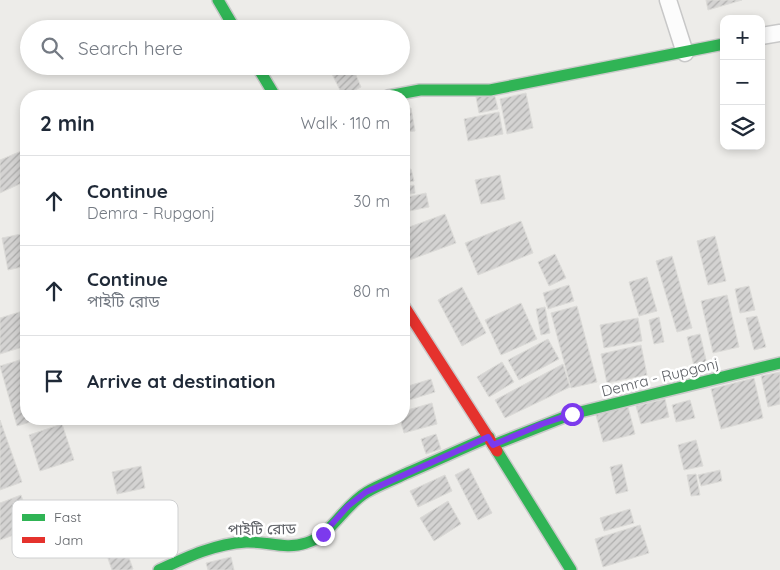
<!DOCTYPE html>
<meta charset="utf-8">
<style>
:root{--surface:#fff;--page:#f2f2f3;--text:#1f2937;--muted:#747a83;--line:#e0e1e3}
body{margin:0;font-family:Quicksand,"Noto Sans Bengali",sans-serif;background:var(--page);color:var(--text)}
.controls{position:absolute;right:15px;top:15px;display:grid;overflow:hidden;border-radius:10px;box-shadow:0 2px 8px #0003}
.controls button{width:45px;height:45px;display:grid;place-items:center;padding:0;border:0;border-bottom:1px solid var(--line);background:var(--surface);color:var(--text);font:25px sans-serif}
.stop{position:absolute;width:15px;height:15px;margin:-11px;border:4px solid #7c3aed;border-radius:50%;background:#fff}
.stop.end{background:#7c3aed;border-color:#fff;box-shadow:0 1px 5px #0008}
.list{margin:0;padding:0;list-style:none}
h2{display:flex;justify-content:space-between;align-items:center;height:65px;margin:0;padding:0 20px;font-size:21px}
h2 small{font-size:16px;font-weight:400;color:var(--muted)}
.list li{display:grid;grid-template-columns:32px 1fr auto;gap:15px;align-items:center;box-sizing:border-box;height:90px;padding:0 20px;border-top:1px solid var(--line)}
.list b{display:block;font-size:19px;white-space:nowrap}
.list p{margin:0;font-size:16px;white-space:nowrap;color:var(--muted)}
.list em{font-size:16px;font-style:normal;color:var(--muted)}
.icon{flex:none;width:28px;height:28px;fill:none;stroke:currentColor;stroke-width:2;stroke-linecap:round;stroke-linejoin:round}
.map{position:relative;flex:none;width:780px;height:570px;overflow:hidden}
.search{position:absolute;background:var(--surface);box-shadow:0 2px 8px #0003;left:20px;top:20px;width:390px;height:55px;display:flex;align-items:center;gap:12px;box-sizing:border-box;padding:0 18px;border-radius:28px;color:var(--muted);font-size:19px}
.panel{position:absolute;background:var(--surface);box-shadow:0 2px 8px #0003;left:20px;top:90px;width:390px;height:335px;border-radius:20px}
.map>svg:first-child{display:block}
</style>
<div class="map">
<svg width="780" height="570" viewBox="0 0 780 570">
<defs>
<pattern id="building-hatch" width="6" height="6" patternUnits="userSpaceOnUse" patternTransform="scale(1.25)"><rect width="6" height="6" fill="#d4d3d2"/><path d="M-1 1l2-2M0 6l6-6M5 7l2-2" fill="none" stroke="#afafae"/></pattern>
</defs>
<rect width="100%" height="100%" fill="#edece9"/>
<g fill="url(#building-hatch)" stroke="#dcdbd8">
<polygon points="706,0 742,0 708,10"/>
<polygon points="328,66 352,66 361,87 343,96"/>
<polygon points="494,93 498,109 479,113 476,97"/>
<polygon points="526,93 533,128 507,134 500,99"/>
<polygon points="411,108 415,131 404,132 404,109"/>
<polygon points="499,112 503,134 468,141 464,119"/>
<polygon points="26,149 26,181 0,193 0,160"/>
<polygon points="411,169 414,181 404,183 404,171"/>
<polygon points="500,175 505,199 481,204 475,180"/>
<polygon points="414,185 415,193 404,195 404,187"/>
<polygon points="426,193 429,207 404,212 404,198"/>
<polygon points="445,214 456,243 404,262 404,229"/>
<polygon points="521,221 533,253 478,275 465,243"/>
<polygon points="26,233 26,266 8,270 2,238"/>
<polygon points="715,236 726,281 708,285 697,241"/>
<polygon points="555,254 566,278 549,286 538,262"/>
<polygon points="672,256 692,328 677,332 656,261"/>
<polygon points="647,277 657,311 639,316 629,282"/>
<polygon points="569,285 574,301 548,309 543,293"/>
<polygon points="749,286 755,310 740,313 735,289"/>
<polygon points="462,287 486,333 462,346 438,300"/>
<polygon points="727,295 739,347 713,353 701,301"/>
<polygon points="521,303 537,339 501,355 485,320"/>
<polygon points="577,306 597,382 571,388 551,313"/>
<polygon points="545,307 550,333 541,335 536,309"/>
<polygon points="26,310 26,346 0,354 0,318"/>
<polygon points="757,316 766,347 754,350 746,318"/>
<polygon points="659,317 664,342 654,344 649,320"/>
<polygon points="638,318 642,341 604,348 600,325"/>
<polygon points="700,334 707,364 694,366 687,337"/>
<polygon points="548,339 559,359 519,380 508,360"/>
<polygon points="641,345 647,375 607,383 601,354"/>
<polygon points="26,358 26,419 40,419 17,426 0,366"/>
<polygon points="502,362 514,382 489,397 477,377"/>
<polygon points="563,364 570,387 505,418 495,400"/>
<polygon points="780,372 780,404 768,407 761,376"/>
<polygon points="754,378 763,418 721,429 711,389"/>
<polygon points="431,379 435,392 409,400 405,387"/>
<polygon points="665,399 669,417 641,424 636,406"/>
<polygon points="690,400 695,418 676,422 672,405"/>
<polygon points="432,403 437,424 404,433 400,419 404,419 404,411"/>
<polygon points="628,407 635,434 603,442 596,415"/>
<polygon points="0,420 22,482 0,490"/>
<polygon points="62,424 74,460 40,471 29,435"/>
<polygon points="436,434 441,449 426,454 421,439"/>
<polygon points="696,440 703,466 684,470 678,445"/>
<polygon points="622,464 628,491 616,494 610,467"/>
<polygon points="141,466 145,488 117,494 112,472"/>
<polygon points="469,468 492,513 478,520 455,475"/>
<polygon points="720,470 722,481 701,486 698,475"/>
<polygon points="696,474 700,495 691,496 687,475"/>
<polygon points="445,475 452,491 418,507 410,491"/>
<polygon points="21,495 33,528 0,540 0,503"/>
<polygon points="448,501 461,524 434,541 420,518"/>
<polygon points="630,509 634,523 604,531 600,518"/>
<polygon points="640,525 649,553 603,567 595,539"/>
<polygon points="119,530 133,569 129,570 112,570 100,536"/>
<polygon points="231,557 234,570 208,570 206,563"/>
</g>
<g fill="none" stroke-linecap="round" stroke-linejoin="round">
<defs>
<g id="street">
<polyline points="668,0 685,53"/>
<polyline points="761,36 780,33"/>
</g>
<g id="fast">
<polyline points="218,0 235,29"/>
<polyline points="257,66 275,96"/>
<polyline points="388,96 420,90 490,90 724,44"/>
<polyline points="493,445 572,414 780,363"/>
<polyline points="497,451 571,570"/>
<path d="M159,570C187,557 214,544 246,542C266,541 286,550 306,543C331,536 344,505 367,492C379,485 393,480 405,474C433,462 461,449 489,437"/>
</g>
<polyline id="jam" points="404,306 497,451"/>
</defs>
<use href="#street" stroke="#c8c8c8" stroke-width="19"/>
<use href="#fast" stroke="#cacaca" stroke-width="14"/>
<use href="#jam" stroke="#cacaca" stroke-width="14"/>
<use href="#street" stroke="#fcfcfc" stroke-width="16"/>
<use href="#fast" stroke="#30b455" stroke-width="11"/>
<use href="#jam" stroke="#e5322d" stroke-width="11"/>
</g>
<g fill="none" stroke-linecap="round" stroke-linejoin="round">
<polyline stroke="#7c3aed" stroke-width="6" points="323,534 348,506 366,492 488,437 493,445 542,424 572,414"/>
</g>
<g text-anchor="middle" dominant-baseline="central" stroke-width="5" stroke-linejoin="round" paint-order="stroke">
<g font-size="15" fill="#5e6166" stroke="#fff">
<text transform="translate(660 377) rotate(-14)">Demra - Rupgonj</text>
<text transform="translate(262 529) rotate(-1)">পাইটি রোড</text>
</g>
</g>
<rect x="12" y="500" width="166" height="58" rx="8" fill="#fff" stroke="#cfd0d1" stroke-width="1"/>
<rect x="22" y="514" width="23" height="7" fill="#30b455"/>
<rect x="22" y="537" width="23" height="6" fill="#e5322d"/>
<g font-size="14" fill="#5e6166">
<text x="54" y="522">Fast</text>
<text x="54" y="545">Jam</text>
</g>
</svg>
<div class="controls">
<button>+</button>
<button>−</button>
<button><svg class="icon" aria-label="layers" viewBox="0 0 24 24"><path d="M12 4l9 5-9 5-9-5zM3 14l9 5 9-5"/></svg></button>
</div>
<div class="stop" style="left:572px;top:414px"></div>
<div class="stop end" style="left:323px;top:534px"></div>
<div class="search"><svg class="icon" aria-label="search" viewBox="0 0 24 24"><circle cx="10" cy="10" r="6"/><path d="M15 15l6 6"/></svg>Search here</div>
<section class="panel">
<h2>2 min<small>Walk · 110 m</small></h2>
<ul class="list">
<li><svg class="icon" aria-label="ahead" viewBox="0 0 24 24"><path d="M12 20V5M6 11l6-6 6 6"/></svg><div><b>Continue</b><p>Demra - Rupgonj</p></div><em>30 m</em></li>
<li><svg class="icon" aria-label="ahead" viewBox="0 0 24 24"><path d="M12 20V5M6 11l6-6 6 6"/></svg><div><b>Continue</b><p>পাইটি রোড</p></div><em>80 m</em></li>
<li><svg class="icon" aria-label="arrive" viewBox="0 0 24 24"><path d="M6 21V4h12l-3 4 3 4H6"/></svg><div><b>Arrive at destination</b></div></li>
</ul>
</section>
</div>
